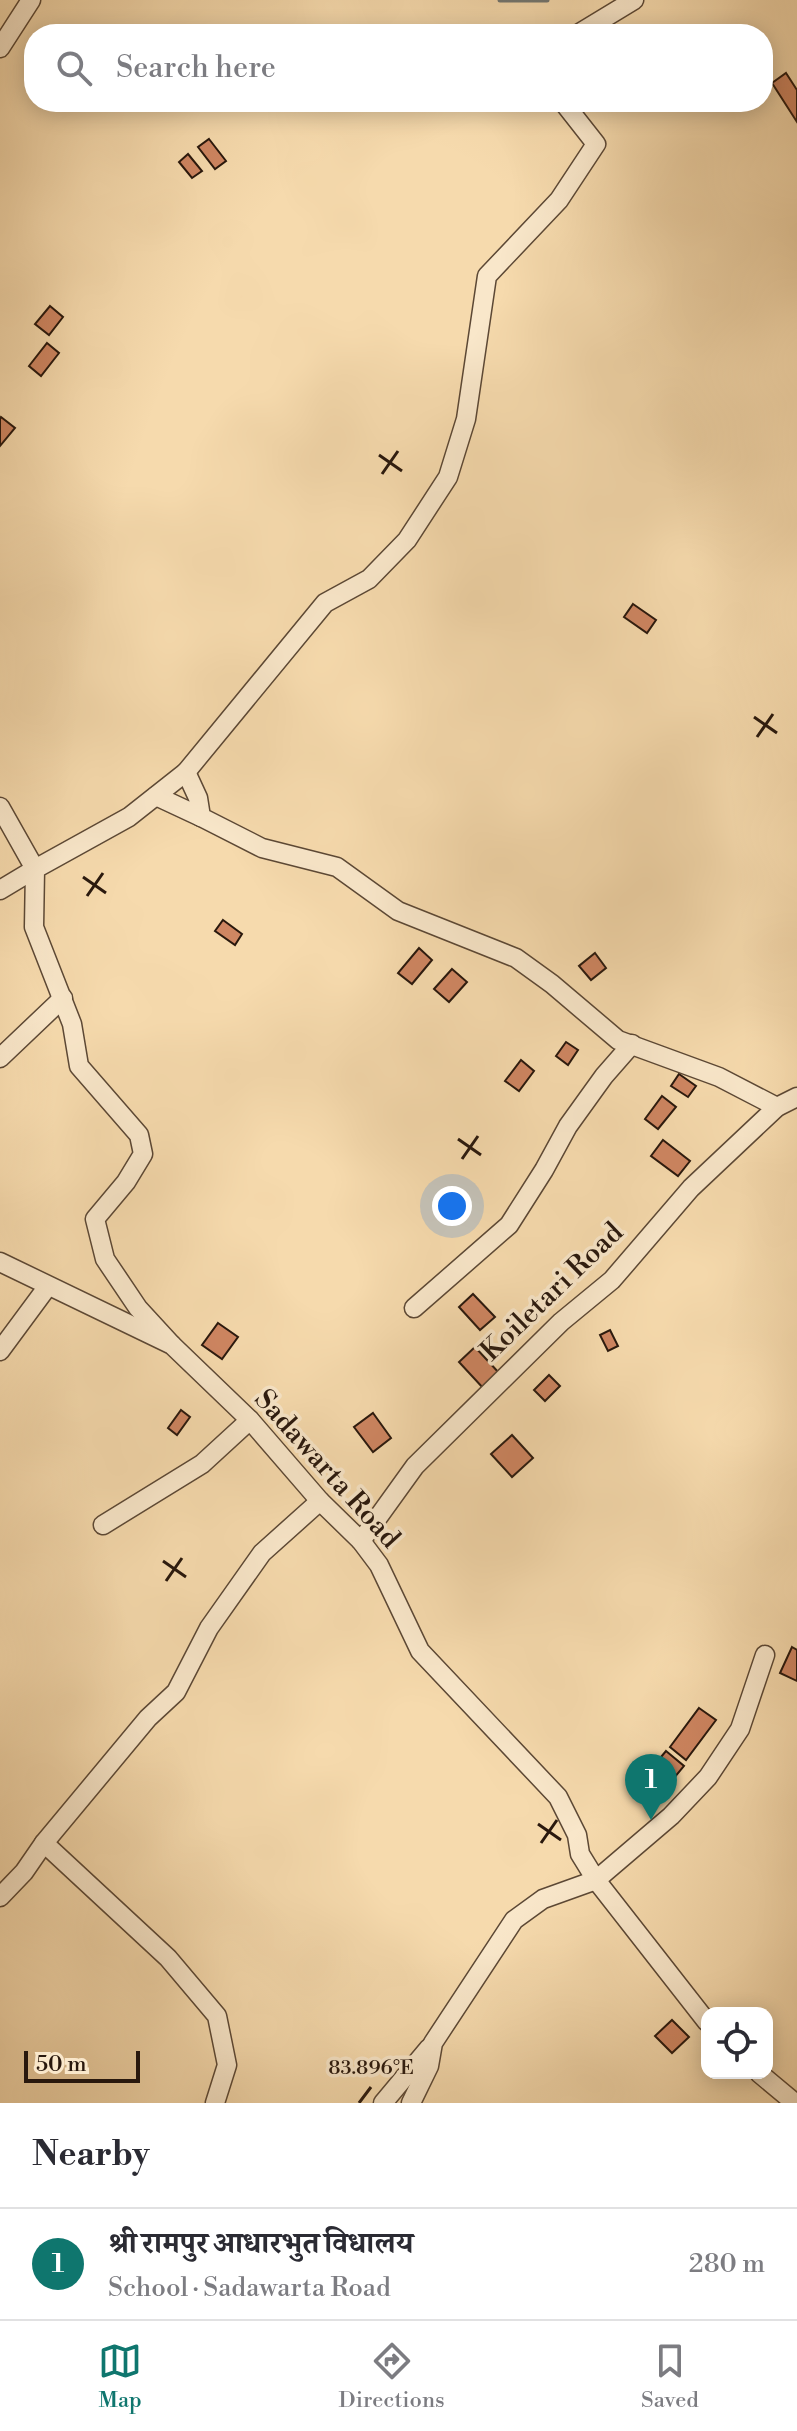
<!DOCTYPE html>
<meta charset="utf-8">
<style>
:root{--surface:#fff;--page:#f7f7f7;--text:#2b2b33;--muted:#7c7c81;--line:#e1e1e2;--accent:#0f766e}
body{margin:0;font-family:"Libre Bodoni","Noto Serif Devanagari",serif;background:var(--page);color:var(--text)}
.controls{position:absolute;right:24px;bottom:24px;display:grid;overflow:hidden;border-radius:16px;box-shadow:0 4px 20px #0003}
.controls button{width:72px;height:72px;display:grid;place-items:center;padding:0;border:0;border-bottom:2px solid var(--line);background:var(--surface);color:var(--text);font:40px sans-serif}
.scale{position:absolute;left:24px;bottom:20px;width:116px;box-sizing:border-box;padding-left:8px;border:4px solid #29180d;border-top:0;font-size:22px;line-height:28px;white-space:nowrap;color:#29180d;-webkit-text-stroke:6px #f9e7ca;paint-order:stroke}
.you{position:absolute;left:452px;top:1206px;width:28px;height:28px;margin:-20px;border:6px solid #fff;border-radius:50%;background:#1a73e8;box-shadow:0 0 0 12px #1a73e833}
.badge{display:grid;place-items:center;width:52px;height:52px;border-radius:50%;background:var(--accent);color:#fff;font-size:26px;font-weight:700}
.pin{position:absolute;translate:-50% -66px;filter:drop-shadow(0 2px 4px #0008)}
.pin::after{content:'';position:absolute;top:42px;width:28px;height:24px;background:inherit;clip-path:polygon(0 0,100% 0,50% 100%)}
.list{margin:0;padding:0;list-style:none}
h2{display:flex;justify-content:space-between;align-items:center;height:104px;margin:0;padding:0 32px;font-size:34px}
h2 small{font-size:26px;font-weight:400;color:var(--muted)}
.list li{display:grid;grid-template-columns:52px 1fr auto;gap:24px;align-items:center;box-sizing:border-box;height:112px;padding:0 32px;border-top:2px solid var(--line)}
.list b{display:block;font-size:30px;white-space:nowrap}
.list p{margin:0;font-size:26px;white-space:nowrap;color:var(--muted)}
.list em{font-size:26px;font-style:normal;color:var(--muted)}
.icon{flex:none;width:44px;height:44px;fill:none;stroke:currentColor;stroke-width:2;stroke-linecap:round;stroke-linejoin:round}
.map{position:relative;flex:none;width:797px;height:2103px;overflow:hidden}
.search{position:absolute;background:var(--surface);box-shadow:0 4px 20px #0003;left:24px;right:24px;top:24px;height:88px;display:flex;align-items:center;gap:20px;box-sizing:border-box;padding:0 28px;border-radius:32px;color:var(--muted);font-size:30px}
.sheet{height:216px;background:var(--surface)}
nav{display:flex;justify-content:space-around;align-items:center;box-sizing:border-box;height:112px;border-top:2px solid var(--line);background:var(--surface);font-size:22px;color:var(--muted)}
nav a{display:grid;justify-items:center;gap:4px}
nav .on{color:var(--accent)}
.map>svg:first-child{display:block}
</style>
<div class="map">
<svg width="797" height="2103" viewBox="0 0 797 2103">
<rect width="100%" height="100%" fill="#f6daad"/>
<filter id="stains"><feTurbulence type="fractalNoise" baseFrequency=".0025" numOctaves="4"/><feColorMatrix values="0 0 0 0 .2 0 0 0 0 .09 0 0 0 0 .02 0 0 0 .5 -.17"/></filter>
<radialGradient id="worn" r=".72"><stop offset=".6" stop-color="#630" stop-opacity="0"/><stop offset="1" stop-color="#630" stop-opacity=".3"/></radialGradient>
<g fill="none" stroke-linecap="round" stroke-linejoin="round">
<polyline stroke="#727773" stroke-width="5" points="500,0 547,0"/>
</g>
<g fill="#cf8662" stroke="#29180d" stroke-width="2">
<polygon points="786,73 797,90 797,122 772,83"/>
<polygon points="209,139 226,161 215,169 198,147"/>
<polygon points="188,154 202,171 192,178 179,162"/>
<polygon points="50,306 63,317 49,335 35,324"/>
<polygon points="47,343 59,353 41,376 29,366"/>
<polygon points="1,417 15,428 0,446 0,419"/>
<polygon points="633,604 656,620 647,633 624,617"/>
<polygon points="223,920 242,934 235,945 215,931"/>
<polygon points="419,948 432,960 412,984 398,973"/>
<polygon points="595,953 606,968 591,980 579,966"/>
<polygon points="452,969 467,982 449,1002 434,989"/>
<polygon points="566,1042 578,1050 568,1065 556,1056"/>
<polygon points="521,1060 534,1071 519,1091 505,1081"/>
<polygon points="679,1074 696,1086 688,1097 671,1086"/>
<polygon points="662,1096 676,1107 658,1129 645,1119"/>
<polygon points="663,1140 690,1161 678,1176 651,1156"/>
<polygon points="473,1294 495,1317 480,1330 459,1307"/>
<polygon points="218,1323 238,1337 222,1359 202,1345"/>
<polygon points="610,1330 618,1346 608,1351 600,1335"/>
<polygon points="475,1347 500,1374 484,1389 459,1362"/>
<polygon points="549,1375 560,1386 545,1401 534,1390"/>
<polygon points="181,1410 190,1417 177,1435 168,1428"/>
<polygon points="373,1413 391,1438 373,1452 354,1427"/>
<polygon points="512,1435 533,1458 512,1477 491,1454"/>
<polygon points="792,1647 797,1650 797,1681 780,1673"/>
<polygon points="699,1708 716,1720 686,1760 670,1747"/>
<polygon points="666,1751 684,1766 659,1796 641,1781"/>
<polygon points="672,2020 689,2037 672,2053 655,2036"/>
</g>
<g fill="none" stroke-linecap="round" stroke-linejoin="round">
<defs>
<g id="minor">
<polyline points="578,34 634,0"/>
<polyline points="0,48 31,0"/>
<polyline points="186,772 198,798 201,817 262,848 337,867 398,911 516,958 552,984 618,1040 719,1077 777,1107"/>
<polyline points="156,796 201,817"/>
<polyline points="0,807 35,869 0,890"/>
<polyline points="0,1058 63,998"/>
<polyline points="0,1262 172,1345 250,1420 320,1501 361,1541 379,1565 420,1651 558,1797 577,1835 580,1854 596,1880 707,2022"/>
<polyline points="414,1308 509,1225 544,1170 568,1126 604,1076 632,1044"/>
<polyline points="172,1345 138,1308 105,1259 95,1219 126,1182 143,1154 139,1135 79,1066 72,1024 34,927 35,869 129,817 186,772 325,603 369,579 407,540 448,477 466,419 487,276 559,200 596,144 563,102"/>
<polyline points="0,1351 48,1286"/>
<polyline points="103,1525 202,1464 250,1420"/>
<polyline points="361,1541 415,1466 561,1322 612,1280 691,1188 777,1107 797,1097"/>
<polyline points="44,1843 168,1958 217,2016 227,2065 215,2103"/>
<polyline points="0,1897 24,1872 44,1843 148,1718 176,1692 209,1628 262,1553 320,1501"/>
<polyline points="759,2073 795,2103"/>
<polyline points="383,2103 429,2048"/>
<polyline points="411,2103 429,2066 433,2043 514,1920 543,1899 596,1880 671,1816 708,1777 740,1729 765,1655"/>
</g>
</defs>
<use href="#minor" stroke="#5c4835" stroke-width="21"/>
<use href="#minor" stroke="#f9e7ca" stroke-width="18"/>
</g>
<path fill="none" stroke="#29180d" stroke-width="3" d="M379,455L402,471M382,474L398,451M754,717L777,733M757,737L773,714M83,877L106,893M87,896L103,873M458,1139L481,1155M462,1159L478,1136M163,1561L186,1577M166,1581L182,1558M538,1824L561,1840M541,1843L557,1820M359,2103L371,2087"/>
<g text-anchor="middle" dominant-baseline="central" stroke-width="7" stroke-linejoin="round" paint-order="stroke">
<g font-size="28" fill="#29180d" stroke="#f9e7ca">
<text transform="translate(552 1292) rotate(-44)">Koiletari Road</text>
<text transform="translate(327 1469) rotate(48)">Sadawarta Road</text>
</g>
</g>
<g font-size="20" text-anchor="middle" fill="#29180d" stroke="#f9e7ca" stroke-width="7" stroke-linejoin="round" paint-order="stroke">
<text x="371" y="2074">83.896°E</text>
</g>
<rect width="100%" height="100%" filter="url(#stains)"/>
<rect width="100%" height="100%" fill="url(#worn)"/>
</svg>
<div class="controls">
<button><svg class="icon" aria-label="locate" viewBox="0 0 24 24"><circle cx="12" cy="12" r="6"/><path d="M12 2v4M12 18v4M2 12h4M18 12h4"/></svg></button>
</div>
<div class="scale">50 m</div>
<div class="you"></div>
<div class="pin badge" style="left:651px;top:1820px">1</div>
<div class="search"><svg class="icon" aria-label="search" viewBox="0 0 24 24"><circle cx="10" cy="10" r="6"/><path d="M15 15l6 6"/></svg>Search here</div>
</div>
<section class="sheet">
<h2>Nearby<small></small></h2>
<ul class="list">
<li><span class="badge">1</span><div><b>श्री रामपुर आधारभुत विधालय</b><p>School · Sadawarta Road</p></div><em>280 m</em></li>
</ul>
</section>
<nav>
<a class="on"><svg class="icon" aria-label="map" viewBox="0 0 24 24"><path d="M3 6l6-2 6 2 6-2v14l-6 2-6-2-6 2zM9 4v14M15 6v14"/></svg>Map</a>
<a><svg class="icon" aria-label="directions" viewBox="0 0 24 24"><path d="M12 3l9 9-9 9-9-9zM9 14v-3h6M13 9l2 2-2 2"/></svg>Directions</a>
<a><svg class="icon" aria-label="saved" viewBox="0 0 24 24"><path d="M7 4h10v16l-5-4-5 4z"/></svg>Saved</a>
</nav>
